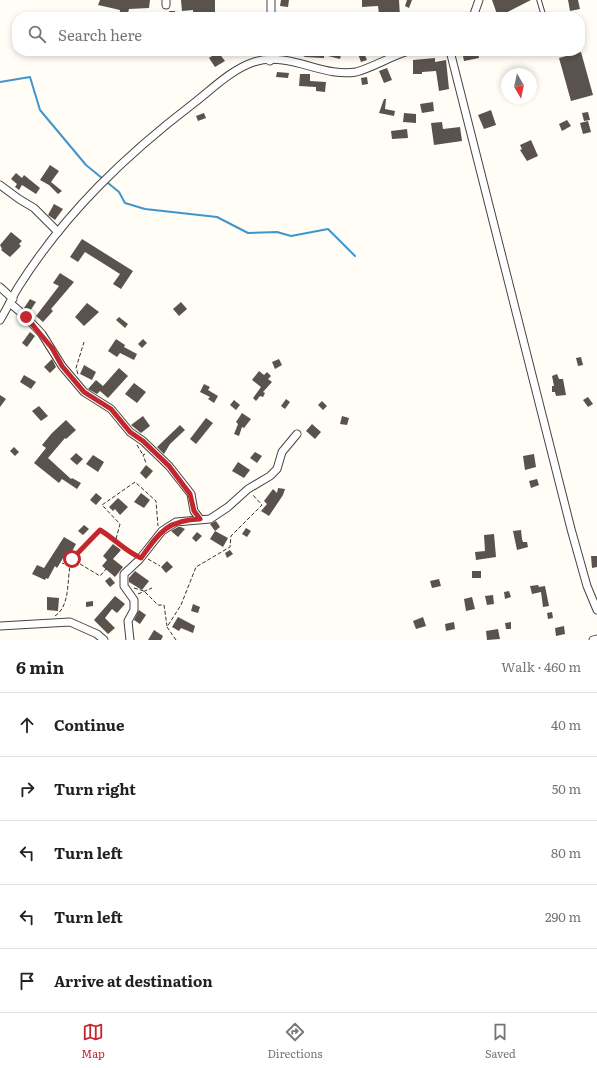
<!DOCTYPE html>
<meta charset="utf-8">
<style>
:root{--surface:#fff;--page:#f2f2f2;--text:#222;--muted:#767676;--line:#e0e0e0;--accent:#c4262e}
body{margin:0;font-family:Literata,serif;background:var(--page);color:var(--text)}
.compass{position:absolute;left:501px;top:68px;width:36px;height:36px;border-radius:50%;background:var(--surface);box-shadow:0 2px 6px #0003;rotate:171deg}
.stop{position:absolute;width:12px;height:12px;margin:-9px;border:3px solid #c4262e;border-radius:50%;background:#fff}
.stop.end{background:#c4262e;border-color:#fff;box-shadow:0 1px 4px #0008}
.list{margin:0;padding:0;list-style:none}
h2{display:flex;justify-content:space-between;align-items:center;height:52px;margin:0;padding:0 16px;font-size:17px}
h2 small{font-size:13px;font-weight:400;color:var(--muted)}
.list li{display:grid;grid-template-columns:26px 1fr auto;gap:12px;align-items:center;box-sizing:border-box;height:64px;padding:0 16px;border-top:1px solid var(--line)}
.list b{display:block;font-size:15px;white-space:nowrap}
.list em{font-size:13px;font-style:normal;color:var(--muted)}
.icon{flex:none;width:22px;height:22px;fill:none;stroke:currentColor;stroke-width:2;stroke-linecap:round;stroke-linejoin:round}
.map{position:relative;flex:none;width:597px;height:640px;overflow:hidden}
.search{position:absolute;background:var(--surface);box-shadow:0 2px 6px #0003;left:12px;right:12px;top:12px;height:44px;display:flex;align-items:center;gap:10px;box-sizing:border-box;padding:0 14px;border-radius:16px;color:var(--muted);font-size:15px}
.sheet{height:372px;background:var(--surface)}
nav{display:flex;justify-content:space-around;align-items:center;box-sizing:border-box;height:56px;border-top:1px solid var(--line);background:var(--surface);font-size:11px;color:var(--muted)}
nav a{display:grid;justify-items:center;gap:2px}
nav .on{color:var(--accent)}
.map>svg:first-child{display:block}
</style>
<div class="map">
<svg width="597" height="640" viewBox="0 0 597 640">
<rect width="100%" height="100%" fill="#fffdf5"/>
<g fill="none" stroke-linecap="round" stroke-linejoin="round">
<polyline stroke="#3f96cf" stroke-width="2" points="0,82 30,77 40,110 86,165 119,192 125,203 145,209 217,217 248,233 277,232 291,236 328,229 355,256"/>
</g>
<g fill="#5a524d">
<polygon points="100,0 150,0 149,8 129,9 127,17 119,17 120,10 98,5"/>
<polygon points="181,0 215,0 215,15 201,14 201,17 193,17 193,10 182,11"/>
<polygon points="281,0 289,0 288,7 280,6"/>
<polygon points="362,0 399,0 400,17 393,17 393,14 379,14 378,6 362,7"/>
<polygon points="407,0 412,0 409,8 405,6"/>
<polygon points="492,0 531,0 498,17"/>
<polygon points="568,0 578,0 580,9 570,11"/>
<polygon points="169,11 175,11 176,17 170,17"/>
<polygon points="294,51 342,51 340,59 324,55 324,58 305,57"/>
<polygon points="357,51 363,51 367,60 361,62"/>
<polygon points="462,51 478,51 479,58 464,61"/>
<polygon points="218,52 225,61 215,67 209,58"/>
<polygon points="581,52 593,95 571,101 559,58"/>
<polygon points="435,58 435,62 446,60 449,89 439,91 436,71 422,72 422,74 413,74 413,60"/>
<polygon points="387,68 392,80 384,83 379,71"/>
<polygon points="277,72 289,73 288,78 276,77"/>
<polygon points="300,74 310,74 310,81 326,82 325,92 316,91 316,87 299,86"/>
<polygon points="367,77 368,84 362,85 361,78"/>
<polygon points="384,99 386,99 385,109 395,111 394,116 379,113"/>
<polygon points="433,102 434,111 422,113 420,104"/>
<polygon points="491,110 496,125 484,129 478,115"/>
<polygon points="588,112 590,120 584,121 582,113"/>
<polygon points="204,113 206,118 198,121 196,116"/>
<polygon points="404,113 416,114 416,123 403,122"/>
<polygon points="567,120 571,126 562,131 559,124"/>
<polygon points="588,121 591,132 583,134 580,123"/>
<polygon points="442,122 443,129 460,127 462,141 434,145 431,123"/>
<polygon points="407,129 408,138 392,139 391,131"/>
<polygon points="531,140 538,156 527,161 520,150 522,149 520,145"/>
<polygon points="50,165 59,171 51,182 62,191 58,194 49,185 40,180"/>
<polygon points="16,173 22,178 24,175 40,188 36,194 22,185 19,190 15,187 17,184 11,179"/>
<polygon points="54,204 63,209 55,220 48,215"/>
<polygon points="11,232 22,241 19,244 21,246 10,257 1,250 2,249 0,245"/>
<polygon points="82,239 133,271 121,289 113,284 120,274 85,252 78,262 70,257"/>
<polygon points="60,273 74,282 51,309 53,311 43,322 36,316 59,286 53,283"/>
<polygon points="30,299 36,302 30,311 24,308"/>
<polygon points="181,302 187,309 179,316 173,309"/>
<polygon points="87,303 99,312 84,326 75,317"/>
<polygon points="119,317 128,324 125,328 116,320"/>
<polygon points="30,332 35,336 27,347 22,343"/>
<polygon points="116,339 125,345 124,347 137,354 134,360 120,353 117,357 108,351"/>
<polygon points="143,339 147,343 142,348 138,344"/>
<polygon points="581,357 583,365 578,366 576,358"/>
<polygon points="52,359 56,367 50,373 44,367"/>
<polygon points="279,359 282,365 275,369 272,362"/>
<polygon points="84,365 96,372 92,380 80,374"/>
<polygon points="119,368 128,376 108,398 100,391 97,394 88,389 96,380 103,386"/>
<polygon points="259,371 264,375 267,372 271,376 268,379 272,382 263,392 265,393 263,397 260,396 256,401 253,398 261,387 252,380"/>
<polygon points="557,374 559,379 563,379 566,395 556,396 555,392 552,392 552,386 554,386 552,376"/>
<polygon points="24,375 36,382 31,389 20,382"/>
<polygon points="134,383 146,392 137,403 125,394"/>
<polygon points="204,384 210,387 208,390 218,396 214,403 208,399 210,397 200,392"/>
<polygon points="0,395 6,399 0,407"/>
<polygon points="588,397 593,404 588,407 583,400"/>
<polygon points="286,399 290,402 285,409 281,406"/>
<polygon points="234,400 240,405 236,410 230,405"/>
<polygon points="322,401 327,406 323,410 318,405"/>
<polygon points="39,406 48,416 41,421 32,411"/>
<polygon points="242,413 251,419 244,428 242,427 239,436 234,434 238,424 236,422"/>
<polygon points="143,416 150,426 141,433 131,425"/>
<polygon points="342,416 349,418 347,425 340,424"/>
<polygon points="206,418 213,423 196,444 190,439"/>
<polygon points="66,420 76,430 66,439 65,438 48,458 71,479 72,478 81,483 77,489 62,479 59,483 34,463 46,448 42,445 52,433"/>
<polygon points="312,424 321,432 315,439 306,431"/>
<polygon points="180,425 185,430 170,444 164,454 157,447"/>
<polygon points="14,447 19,452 15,456 10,451"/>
<polygon points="255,452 262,456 257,463 250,458"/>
<polygon points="76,453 83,459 77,465 70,459"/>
<polygon points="534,454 536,467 525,470 523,456"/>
<polygon points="93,455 104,462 98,472 86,464"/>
<polygon points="238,462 250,470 244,478 232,471"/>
<polygon points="146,465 153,471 146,479 140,473"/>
<polygon points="537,479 539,485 531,488 529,481"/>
<polygon points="278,488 285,489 283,495 269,516 261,511 267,504 264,501 273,489 277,493"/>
<polygon points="96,493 102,498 96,505 90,500"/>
<polygon points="141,493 150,500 144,508 134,502"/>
<polygon points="118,498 128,507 120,515 115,509 113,511 109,507"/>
<polygon points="216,521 220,527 215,531 210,524"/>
<polygon points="84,525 89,529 83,535 78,531"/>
<polygon points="178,527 181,527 185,529 178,537 171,531"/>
<polygon points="246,528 251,531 247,537 242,534"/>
<polygon points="521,530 522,539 523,542 527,542 528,547 517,550 513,531"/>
<polygon points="215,531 228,538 223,547 210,539"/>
<polygon points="197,532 202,536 196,542 192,538"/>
<polygon points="494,534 496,557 476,560 475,552 485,551 484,535"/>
<polygon points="64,537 76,544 69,557 65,555 57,568 55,566 48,579 46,578 45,580 32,574 37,565 44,568"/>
<polygon points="113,544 121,550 113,559 123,567 115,577 102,566 107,560 103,556"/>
<polygon points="230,550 233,554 227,558 225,553"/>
<polygon points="591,556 597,556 597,567 592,568"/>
<polygon points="167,561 173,567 166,573 161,567"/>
<polygon points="135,571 149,581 142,590 129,582 129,578"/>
<rect x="472" y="571" width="9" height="7"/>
<polygon points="110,577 115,583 110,587 105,581"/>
<polygon points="439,579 441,586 432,588 430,581"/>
<polygon points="538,585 539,587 545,586 549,606 543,607 541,592 532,594 530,586"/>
<polygon points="509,591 511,597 505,599 504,592"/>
<polygon points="493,595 494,604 487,605 485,596"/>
<polygon points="115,596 125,604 117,613 112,609 105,618 115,628 108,634 94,620"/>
<polygon points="47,597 59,598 58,611 47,610"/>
<polygon points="472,597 475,609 466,611 464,599"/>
<polygon points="93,601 93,606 86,607 86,602"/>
<polygon points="193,604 200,607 198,613 191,611"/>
<polygon points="139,610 146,615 140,624 134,620"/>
<polygon points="552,612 553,618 548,619 547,613"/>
<polygon points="178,617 195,626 193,633 181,628 179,631 172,627"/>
<polygon points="423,617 426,626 416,629 413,621"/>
<polygon points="454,622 455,629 446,631 445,624"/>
<polygon points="511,622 511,629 506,629 505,623"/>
<polygon points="564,626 565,634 556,636 555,628"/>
<polygon points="498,629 500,639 487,640 486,631"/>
<polygon points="154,630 163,636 161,640 148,640"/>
</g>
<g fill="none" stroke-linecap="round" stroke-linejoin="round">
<defs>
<polyline id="service" points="539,0 544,17"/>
<g id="minor">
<polyline points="271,0 271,17"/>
<polyline points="166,5 166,0"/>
<polyline points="473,17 479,0"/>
<polyline points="450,51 571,529 587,586 597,610"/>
<polyline points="270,61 271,51"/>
<polyline points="0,185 19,199 34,208 58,232"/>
<polyline points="0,287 13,299"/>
<polyline points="10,303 26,317 42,334 62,366 84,392 111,409 130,432 143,441 169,466 191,494 194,511 200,519"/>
<path d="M0,320C7,309 12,297 19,286C66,212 126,155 194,103C212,89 232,69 254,62C290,51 323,78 356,72C372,68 391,56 409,51"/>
<polyline points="0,626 70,622 97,634 104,640"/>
<polyline points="130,640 128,621 134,610 134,600 124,586 124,574 139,560 162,531 176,522 210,519 228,507 248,489 270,476 277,469 282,452 297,434"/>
<polyline points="593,640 597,639"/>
</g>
</defs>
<use href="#service" stroke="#444" stroke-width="5.5"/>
<use href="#minor" stroke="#444" stroke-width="9"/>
<g stroke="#333" stroke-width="1" stroke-dasharray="4 2" stroke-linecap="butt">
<polyline points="294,51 300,56"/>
<polyline points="78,374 76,368 84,342"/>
<polyline points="137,445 143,455"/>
<polyline points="145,454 143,455 146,463"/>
<polyline points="116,539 120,524 102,505 135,482 156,501 158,526"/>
<polyline points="148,559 160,566"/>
<polyline points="70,566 72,560"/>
<polyline points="107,568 100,576 72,559 100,530 116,539 126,551 135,555"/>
<polyline points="134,588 144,591 158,605 164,605 167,626"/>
<polyline points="138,594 152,588"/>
<path d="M55,616C70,606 67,582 70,566L62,563"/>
<polyline points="176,640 167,627 181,605 196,567 230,547 231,536 262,505 253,495"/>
</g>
<use href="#service" stroke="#fff" stroke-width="3.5"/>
<use href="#minor" stroke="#fff" stroke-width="7"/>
</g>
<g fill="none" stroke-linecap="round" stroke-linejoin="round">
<path stroke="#c4262e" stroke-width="5" d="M26,317L52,348L62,366L84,392L111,409L130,432L143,441L169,466L190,494L194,511L200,519C167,520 159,533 141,558C125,551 115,539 100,530L72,559"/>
</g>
</svg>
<svg class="compass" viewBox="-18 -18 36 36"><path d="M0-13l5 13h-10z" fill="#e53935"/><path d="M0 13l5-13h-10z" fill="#767676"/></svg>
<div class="stop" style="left:72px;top:559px"></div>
<div class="stop end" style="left:26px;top:317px"></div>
<div class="search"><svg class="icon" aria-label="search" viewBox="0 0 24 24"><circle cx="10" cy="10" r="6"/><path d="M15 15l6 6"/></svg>Search here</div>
</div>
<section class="sheet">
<h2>6 min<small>Walk · 460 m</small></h2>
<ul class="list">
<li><svg class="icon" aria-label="ahead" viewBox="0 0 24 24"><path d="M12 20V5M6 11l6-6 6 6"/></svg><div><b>Continue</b></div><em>40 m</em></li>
<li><svg class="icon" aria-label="right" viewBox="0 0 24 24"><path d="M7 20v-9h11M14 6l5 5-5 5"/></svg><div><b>Turn right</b></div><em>50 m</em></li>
<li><svg class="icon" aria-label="left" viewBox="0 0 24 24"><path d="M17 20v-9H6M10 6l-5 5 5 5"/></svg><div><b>Turn left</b></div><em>80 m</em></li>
<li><svg class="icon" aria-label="left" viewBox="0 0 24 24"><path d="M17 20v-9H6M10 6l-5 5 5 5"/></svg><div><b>Turn left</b></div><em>290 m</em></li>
<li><svg class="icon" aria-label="arrive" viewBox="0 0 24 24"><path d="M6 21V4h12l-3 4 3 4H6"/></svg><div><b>Arrive at destination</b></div></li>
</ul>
</section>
<nav>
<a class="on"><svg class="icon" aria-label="map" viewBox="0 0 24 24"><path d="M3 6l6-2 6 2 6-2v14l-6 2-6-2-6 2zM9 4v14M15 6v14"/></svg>Map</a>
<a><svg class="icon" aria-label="directions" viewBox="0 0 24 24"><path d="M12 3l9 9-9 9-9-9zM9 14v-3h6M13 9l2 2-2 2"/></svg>Directions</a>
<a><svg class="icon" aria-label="saved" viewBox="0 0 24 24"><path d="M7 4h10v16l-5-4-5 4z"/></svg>Saved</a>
</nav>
